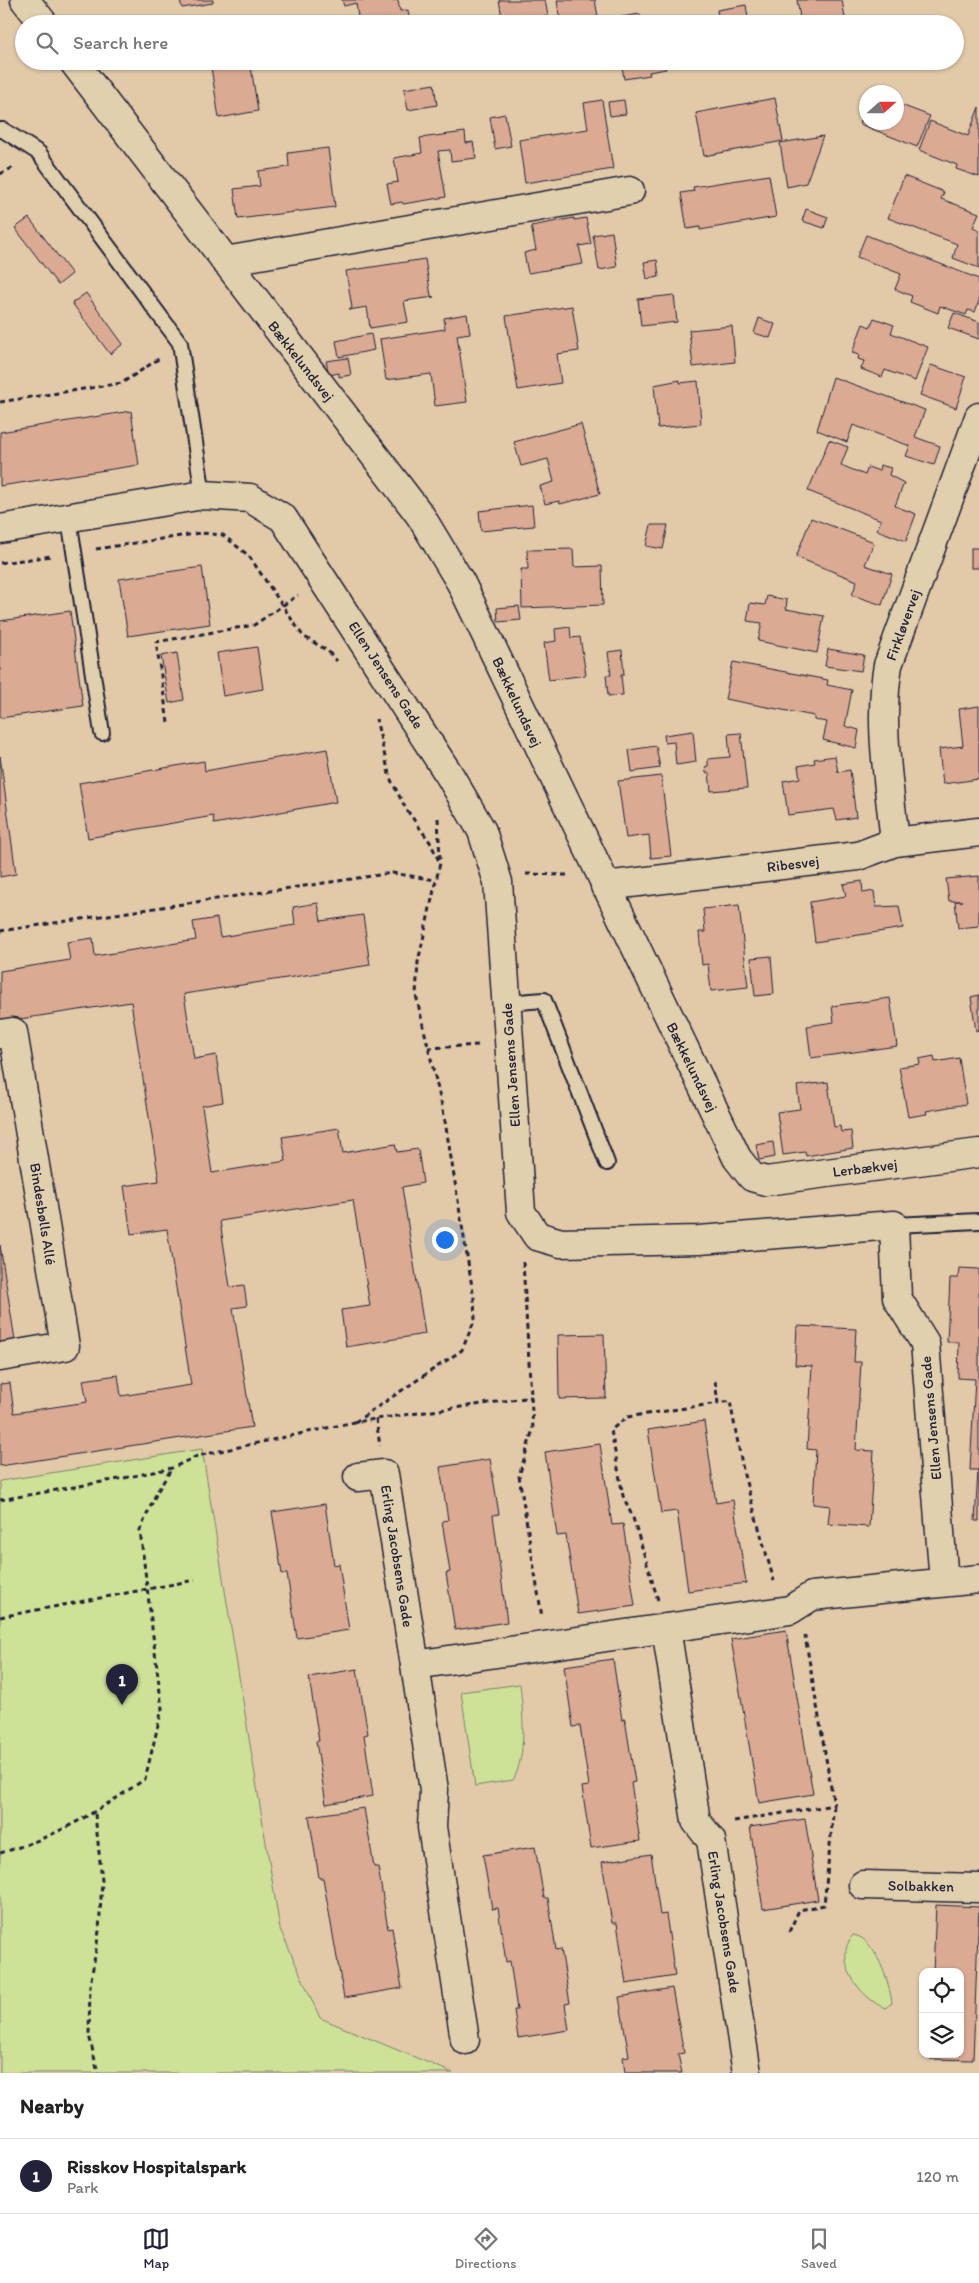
<!DOCTYPE html>
<meta charset="utf-8">
<style>
:root{--surface:#fff;--page:#f6f6f6;--text:#222;--muted:#767676;--line:#e0e0e0;--accent:#22223b}
body{margin:0;font-family:Itim,sans-serif;background:var(--page);color:var(--text)}
.controls{position:absolute;right:15px;bottom:15px;display:grid;overflow:hidden;border-radius:10px;box-shadow:0 1px 4px #0004}
.controls button{width:45px;height:45px;display:grid;place-items:center;padding:0;border:0;border-bottom:1px solid var(--line);background:var(--surface);color:var(--text);font:25px sans-serif}
.compass{position:absolute;left:859px;top:85px;width:45px;height:45px;border-radius:50%;background:var(--surface);box-shadow:0 1px 4px #0004;rotate:69deg}
.you{position:absolute;left:444px;top:1239px;width:18px;height:18px;margin:-12px;border:4px solid #fff;border-radius:50%;background:#1a73e8;box-shadow:0 0 0 8px #1a73e833}
.badge{display:grid;place-items:center;width:32px;height:32px;border-radius:50%;background:var(--accent);color:#fff;font-size:16px;font-weight:700}
.pin{position:absolute;translate:-50% -41px;filter:drop-shadow(0 1px 2px #0008)}
.pin::after{content:'';position:absolute;top:26px;width:18px;height:15px;background:inherit;clip-path:polygon(0 0,100% 0,50% 100%)}
.list{margin:0;padding:0;list-style:none}
h2{display:flex;justify-content:space-between;align-items:center;height:65px;margin:0;padding:0 20px;font-size:21px}
h2 small{font-size:16px;font-weight:400;color:var(--muted)}
.list li{display:grid;grid-template-columns:32px 1fr auto;gap:15px;align-items:center;box-sizing:border-box;height:75px;padding:0 20px;border-top:1px solid var(--line)}
.list b{display:block;font-size:19px;white-space:nowrap}
.list p{margin:0;font-size:16px;white-space:nowrap;color:var(--muted)}
.list em{font-size:16px;font-style:normal;color:var(--muted)}
.icon{flex:none;width:28px;height:28px;fill:none;stroke:currentColor;stroke-width:2;stroke-linecap:round;stroke-linejoin:round}
.map{position:relative;flex:none;width:979px;height:2073px;overflow:hidden}
.search{position:absolute;background:var(--surface);box-shadow:0 1px 4px #0004;left:15px;right:15px;top:15px;height:55px;display:flex;align-items:center;gap:12px;box-sizing:border-box;padding:0 18px;border-radius:28px;color:var(--muted);font-size:19px}
.sheet{height:140px;background:var(--surface)}
nav{display:flex;justify-content:space-around;align-items:center;box-sizing:border-box;height:70px;border-top:1px solid var(--line);background:var(--surface);font-size:14px;color:var(--muted)}
nav a{display:grid;justify-items:center;gap:2px}
nav .on{color:var(--accent)}
.map>svg:first-child{display:block}
</style>
<div class="map">
<svg width="979" height="2073" viewBox="0 0 979 2073">
<rect width="100%" height="100%" fill="#e2caa9"/>
<filter id="ink" filterUnits="userSpaceOnUse"><feTurbulence type="fractalNoise" baseFrequency=".02" numOctaves="2"/><feDisplacementMap in="SourceGraphic" scale="10" xChannelSelector="R" yChannelSelector="G"/><feConvolveMatrix kernelMatrix="1 2 1 2 8 2 1 2 1" color-interpolation-filters="sRGB"/></filter>
<g filter="url(#ink)">
<g fill="#cde297" stroke="#788269">
<polygon points="202,1449 280,1929 320,2018 453,2073 0,2073 0,1481"/>
<path d="M520,1684C523,1712 527,1756 513,1780L475,1786L461,1692Z"/>
<path d="M853,1935C875,1937 890,1984 892,2003L885,2008C860,1998 832,1960 853,1935Z"/>
</g>
<g fill="#daaa93" stroke="#22223b">
<polygon points="180,0 213,0 213,3 182,8"/>
<polygon points="342,0 398,0 400,11 408,10 410,24 359,24 356,3 344,6"/>
<polygon points="499,0 545,0 548,16 531,19 531,24 517,24 516,21 503,23"/>
<polygon points="557,0 595,0 598,17 560,22"/>
<polygon points="797,0 842,0 846,24 801,24"/>
<polygon points="746,5 749,24 719,24 717,10"/>
<polygon points="640,14 642,24 610,24 609,19"/>
<polygon points="210,61 250,61 258,111 219,118"/>
<polygon points="365,61 408,61 408,62 366,68"/>
<polygon points="616,61 665,61 666,69 649,72 650,75 624,79 622,66 617,66"/>
<polygon points="434,84 437,105 408,110 404,89"/>
<polygon points="775,98 783,141 704,156 696,113"/>
<polygon points="602,100 613,169 525,183 519,140 588,129 584,103"/>
<polygon points="624,100 626,114 610,116 608,102"/>
<polygon points="896,103 930,116 917,147 860,124 866,108 866,122 896,122"/>
<polygon points="979,107 979,177 956,169 957,165 919,150 930,121 968,136"/>
<polygon points="505,114 511,146 495,149 490,117"/>
<polygon points="465,132 466,143 473,142 476,158 451,161 450,150 438,151 446,197 403,204 402,202 391,204 387,184 398,182 394,158 422,153 420,138"/>
<polygon points="823,136 806,183 787,187 780,143"/>
<polygon points="328,148 335,207 238,219 234,189 260,186 258,171 289,167 288,153"/>
<polygon points="769,175 776,217 700,230 700,227 687,229 681,193 694,191 693,187"/>
<polygon points="904,176 944,192 941,199 979,213 973,227 979,230 979,268 953,258 957,244 888,218"/>
<polygon points="806,209 828,217 824,228 802,221"/>
<polygon points="29,218 72,274 58,285 15,228"/>
<polygon points="574,218 574,220 586,218 591,244 579,246 583,264 528,273 524,253 536,250 531,226"/>
<polygon points="612,232 617,267 599,270 593,235"/>
<polygon points="866,235 979,279 977,284 979,285 979,301 975,312 968,310 966,315 940,306 938,313 910,302 912,296 895,289 901,274 857,257"/>
<polygon points="425,259 431,296 434,297 404,301 408,322 370,328 367,307 349,310 352,308 346,271"/>
<polygon points="657,260 659,277 647,279 644,262"/>
<polygon points="86,293 123,344 110,354 72,303"/>
<polygon points="674,295 677,322 641,326 638,299"/>
<polygon points="572,306 579,351 557,354 561,383 518,390 506,316"/>
<polygon points="954,313 979,322 979,339 948,328"/>
<polygon points="467,314 470,333 457,335 467,402 435,406 431,374 386,380 380,339 445,329 444,318"/>
<polygon points="759,318 775,324 770,338 754,333"/>
<polygon points="874,318 894,325 891,333 928,347 915,381 885,370 882,377 861,369 864,361 858,359 859,355 852,353 863,324 870,327"/>
<polygon points="732,326 735,362 693,367 689,330"/>
<polygon points="371,334 374,350 339,357 336,341"/>
<polygon points="348,358 351,375 339,377 339,373 329,375 326,361"/>
<polygon points="931,365 966,377 956,408 920,395"/>
<polygon points="833,377 925,410 915,437 940,446 934,465 906,456 910,446 853,425 847,442 817,430"/>
<polygon points="680,380 680,383 698,381 701,424 658,428 654,385"/>
<polygon points="131,411 139,465 0,486 0,432"/>
<polygon points="581,424 600,494 560,504 559,501 545,504 540,486 554,482 548,459 521,466 514,442"/>
<polygon points="829,440 848,447 841,465 865,475 868,467 879,471 880,465 891,468 889,475 904,483 895,506 916,514 906,541 877,530 881,520 808,491"/>
<polygon points="532,505 534,526 481,531 479,511"/>
<polygon points="811,518 874,542 865,565 892,574 882,605 852,595 857,581 796,557"/>
<polygon points="651,525 668,525 663,549 646,546"/>
<rect x="971" y="548" width="8" height="20"/>
<polygon points="573,549 574,567 602,566 603,605 522,608 521,569 528,569 527,550"/>
<polygon points="202,567 210,624 128,636 119,579"/>
<polygon points="767,596 787,600 786,609 824,616 817,653 758,641 762,623 747,621 750,603 765,605"/>
<polygon points="519,606 521,620 498,622 497,608"/>
<polygon points="70,611 83,706 0,718 0,621"/>
<polygon points="570,627 571,638 580,637 586,675 549,680 544,643 556,641 555,629"/>
<polygon points="257,647 263,689 223,696 217,653"/>
<polygon points="828,649 864,655 861,671 825,666"/>
<polygon points="622,650 624,675 621,675 623,695 608,696 606,675 611,675 608,652"/>
<polygon points="177,653 184,700 169,703 161,656"/>
<polygon points="733,662 828,680 827,685 852,690 845,726 859,730 856,748 823,740 827,722 814,720 814,716 725,699"/>
<polygon points="979,706 979,779 943,784 939,749 963,746 959,709"/>
<polygon points="693,731 696,762 676,765 674,742 665,743 664,735"/>
<polygon points="741,733 747,788 711,791 709,773 706,773 705,767 708,766 708,759 730,757 728,734"/>
<polygon points="656,746 660,768 632,772 629,750"/>
<polygon points="327,749 336,802 214,824 213,816 88,838 79,783 204,761 205,771"/>
<polygon points="0,756 16,874 0,877"/>
<polygon points="835,756 838,772 850,770 856,817 837,820 834,809 788,815 783,781 800,778 798,766 815,763 814,759"/>
<polygon points="661,776 671,856 651,858 649,835 626,838 618,781"/>
<polygon points="979,876 979,926 958,928 955,901 963,901 949,901 946,879"/>
<polygon points="862,881 863,893 874,891 876,907 899,906 903,928 815,942 810,902 846,896 843,884"/>
<polygon points="318,903 321,921 363,915 370,965 184,994 194,1059 216,1055 223,1102 202,1106 212,1173 286,1161 282,1137 339,1128 343,1153 395,1144 397,1152 418,1149 423,1183 402,1187 425,1334 346,1347 341,1310 370,1306 353,1200 220,1221 230,1287 244,1285 247,1306 233,1308 252,1427 0,1466 0,1384 10,1383 14,1413 87,1402 83,1380 118,1375 121,1396 191,1385 167,1229 131,1234 124,1186 159,1181 131,1002 0,1022 0,971 70,960 67,942 93,938 95,956 196,940 193,922 217,918 220,937 295,925 293,907"/>
<polygon points="739,905 748,987 711,991 708,964 702,965 699,932 705,932 703,909"/>
<polygon points="771,956 774,994 755,996 751,958"/>
<polygon points="979,995 979,1030 976,1031 971,997"/>
<polygon points="890,998 897,1046 811,1058 807,1026 834,1022 832,1006"/>
<polygon points="934,1056 935,1062 959,1058 966,1104 926,1111 927,1114 908,1117 899,1067 920,1064 919,1059"/>
<polygon points="828,1082 834,1127 840,1126 841,1132 851,1131 853,1148 806,1156 805,1152 783,1155 777,1112 800,1109 797,1086"/>
<polygon points="773,1142 775,1157 759,1160 756,1145"/>
<polygon points="0,1245 15,1340 0,1342"/>
<polygon points="959,1268 979,1269 979,1521 975,1521 978,1470 970,1470 975,1379 958,1378 959,1342 947,1342 950,1278 958,1278"/>
<polygon points="797,1326 856,1329 854,1362 861,1362 856,1450 874,1451 869,1527 828,1524 830,1506 813,1504 816,1450 807,1449 812,1366 795,1365"/>
<polygon points="604,1334 606,1398 559,1399 558,1335"/>
<polygon points="704,1421 716,1503 733,1500 746,1583 688,1591 677,1511 661,1513 648,1430"/>
<polygon points="600,1444 612,1525 623,1524 635,1606 578,1614 566,1535 557,1536 545,1452"/>
<polygon points="490,1459 499,1514 493,1515 507,1622 455,1630 446,1573 450,1572 442,1521 448,1520 440,1467"/>
<polygon points="325,1504 334,1565 339,1564 349,1630 297,1638 287,1574 282,1574 272,1512"/>
<polygon points="786,1630 813,1794 759,1803 731,1639"/>
<polygon points="613,1659 622,1720 625,1719 635,1782 631,1783 640,1841 591,1848 582,1787 589,1786 580,1726 573,1727 564,1666"/>
<polygon points="357,1669 368,1734 364,1735 373,1796 326,1804 316,1741 319,1741 309,1677"/>
<polygon points="364,1808 374,1867 378,1867 388,1929 392,1928 402,1988 344,1998 323,1878 319,1878 309,1816"/>
<polygon points="805,1819 818,1900 763,1909 750,1827"/>
<polygon points="535,1847 544,1898 548,1898 556,1950 561,1949 570,2003 565,2004 569,2030 518,2038 514,2010 517,2010 510,1961 506,1962 498,1908 492,1909 483,1855"/>
<polygon points="651,1854 660,1915 666,1914 675,1976 626,1984 617,1923 612,1923 602,1862"/>
<polygon points="936,1905 979,1907 973,2060 930,2059 930,2054 960,2054 960,1972 933,1972"/>
<polygon points="672,1988 684,2053 678,2054 682,2073 625,2073 623,2057 629,2056 619,1997"/>
</g>
<g fill="none" stroke-linecap="round" stroke-linejoin="round">
<defs>
<g id="service">
<polyline points="0,130 3,130 39,153 180,343 203,495"/>
<polyline points="69,519 102,733"/>
<polyline points="506,1003 544,1000 607,1163"/>
<polyline points="894,1225 979,1221"/>
</g>
<g id="minor">
<polyline points="25,0 44,24"/>
<polyline points="73,61 420,515 461,583 737,1158 752,1177 766,1181 979,1153"/>
<polyline points="225,261 630,191"/>
<polyline points="0,529 203,495 250,498 283,518 450,776 482,831 498,882 521,1212 537,1236 561,1243 699,1240 894,1225 897,1298 925,1343 944,1582"/>
<path d="M895,842C889,783 878,723 888,665L979,417"/>
<polyline points="605,886 858,856 895,842 979,832"/>
<polyline points="0,1034 13,1032 65,1346 0,1357"/>
<polyline points="358,1477 384,1474 415,1665 790,1610 812,1596 979,1579"/>
<polyline points="666,1628 696,1821 711,1840 747,2073"/>
<polyline points="415,1665 434,1790 432,1827 465,2040"/>
<polyline points="863,1885 979,1888"/>
</g>
</defs>
<use href="#service" stroke="#22223b" stroke-width="18"/>
<use href="#minor" stroke="#22223b" stroke-width="31"/>
<g stroke="#22223b" stroke-width="3" stroke-dasharray="5 4" stroke-linecap="butt">
<polyline points="0,174 16,166"/>
<polyline points="0,402 122,383 160,358"/>
<polyline points="96,549 201,533 223,535 249,556 303,636 328,651 337,661"/>
<polyline points="0,563 52,556"/>
<polyline points="168,723 156,642 254,625 298,595"/>
<polyline points="438,818 440,859"/>
<polyline points="526,874 567,875"/>
<polyline points="0,931 392,873 436,880"/>
<polyline points="428,1048 479,1045"/>
<polyline points="523,1262 533,1429 519,1476 542,1617"/>
<polyline points="715,1381 718,1403 730,1401 744,1475 774,1581"/>
<polyline points="376,1419 380,1446"/>
<polyline points="355,1422 462,1350 475,1319 474,1299 444,1115 416,995 418,962 440,863 430,842 406,809 390,778 376,719"/>
<polyline points="0,1500 119,1479 172,1468 197,1456 355,1422 532,1397"/>
<polyline points="658,1600 633,1518 623,1496 611,1430 627,1417 718,1403"/>
<polyline points="0,1617 195,1580"/>
<polyline points="95,1814 102,1881 99,1931 90,1986 89,2035 98,2073"/>
<polyline points="734,1821 834,1805 805,1636"/>
<path d="M0,1853C55,1838 98,1811 145,1779L162,1709L140,1530L157,1492L172,1468"/>
<polyline points="789,1932 799,1910 824,1905 834,1805"/>
</g>
<use href="#service" stroke="#e1d0ad" stroke-width="14"/>
<use href="#minor" stroke="#e1d0ad" stroke-width="28"/>
</g>
</g>
<g text-anchor="middle" dominant-baseline="central" stroke-width="4" stroke-linejoin="round" paint-order="stroke">
<g font-size="15" fill="#22223b" stroke="#e1d0ad">
<text transform="translate(301 361) rotate(52)">Bækkelundsvej</text>
<text transform="translate(903 625) rotate(-70)">Firkløvervej</text>
<text transform="translate(386 675) rotate(57)">Ellen Jensens Gade</text>
<text transform="translate(517 702) rotate(65)">Bækkelundsvej</text>
<text transform="translate(793 864) rotate(-7)">Ribesvej</text>
<text transform="translate(511 1065) rotate(-94)">Ellen Jensens Gade</text>
<text transform="translate(692 1067) rotate(64)">Bækkelundsvej</text>
<text transform="translate(865 1168) rotate(-7)">Lerbækvej</text>
<text transform="translate(43 1214) rotate(81)">Bindesbølls Allé</text>
<text transform="translate(931 1418) rotate(-95)">Ellen Jensens Gade</text>
<text transform="translate(397 1556) rotate(81)">Erling Jacobsens Gade</text>
<text transform="translate(921 1886) rotate(1)">Solbakken</text>
<text transform="translate(724 1922) rotate(81)">Erling Jacobsens Gade</text>
</g>
</g>
</svg>
<div class="controls">
<button><svg class="icon" aria-label="locate" viewBox="0 0 24 24"><circle cx="12" cy="12" r="6"/><path d="M12 2v4M12 18v4M2 12h4M18 12h4"/></svg></button>
<button><svg class="icon" aria-label="layers" viewBox="0 0 24 24"><path d="M12 4l9 5-9 5-9-5zM3 14l9 5 9-5"/></svg></button>
</div>
<svg class="compass" viewBox="-18 -18 36 36"><path d="M0-13l5 13h-10z" fill="#e53935"/><path d="M0 13l5-13h-10z" fill="#767676"/></svg>
<div class="you"></div>
<div class="pin badge" style="left:122px;top:1705px">1</div>
<div class="search"><svg class="icon" aria-label="search" viewBox="0 0 24 24"><circle cx="10" cy="10" r="6"/><path d="M15 15l6 6"/></svg>Search here</div>
</div>
<section class="sheet">
<h2>Nearby<small></small></h2>
<ul class="list">
<li><span class="badge">1</span><div><b>Risskov Hospitalspark</b><p>Park</p></div><em>120 m</em></li>
</ul>
</section>
<nav>
<a class="on"><svg class="icon" aria-label="map" viewBox="0 0 24 24"><path d="M3 6l6-2 6 2 6-2v14l-6 2-6-2-6 2zM9 4v14M15 6v14"/></svg>Map</a>
<a><svg class="icon" aria-label="directions" viewBox="0 0 24 24"><path d="M12 3l9 9-9 9-9-9zM9 14v-3h6M13 9l2 2-2 2"/></svg>Directions</a>
<a><svg class="icon" aria-label="saved" viewBox="0 0 24 24"><path d="M7 4h10v16l-5-4-5 4z"/></svg>Saved</a>
</nav>
